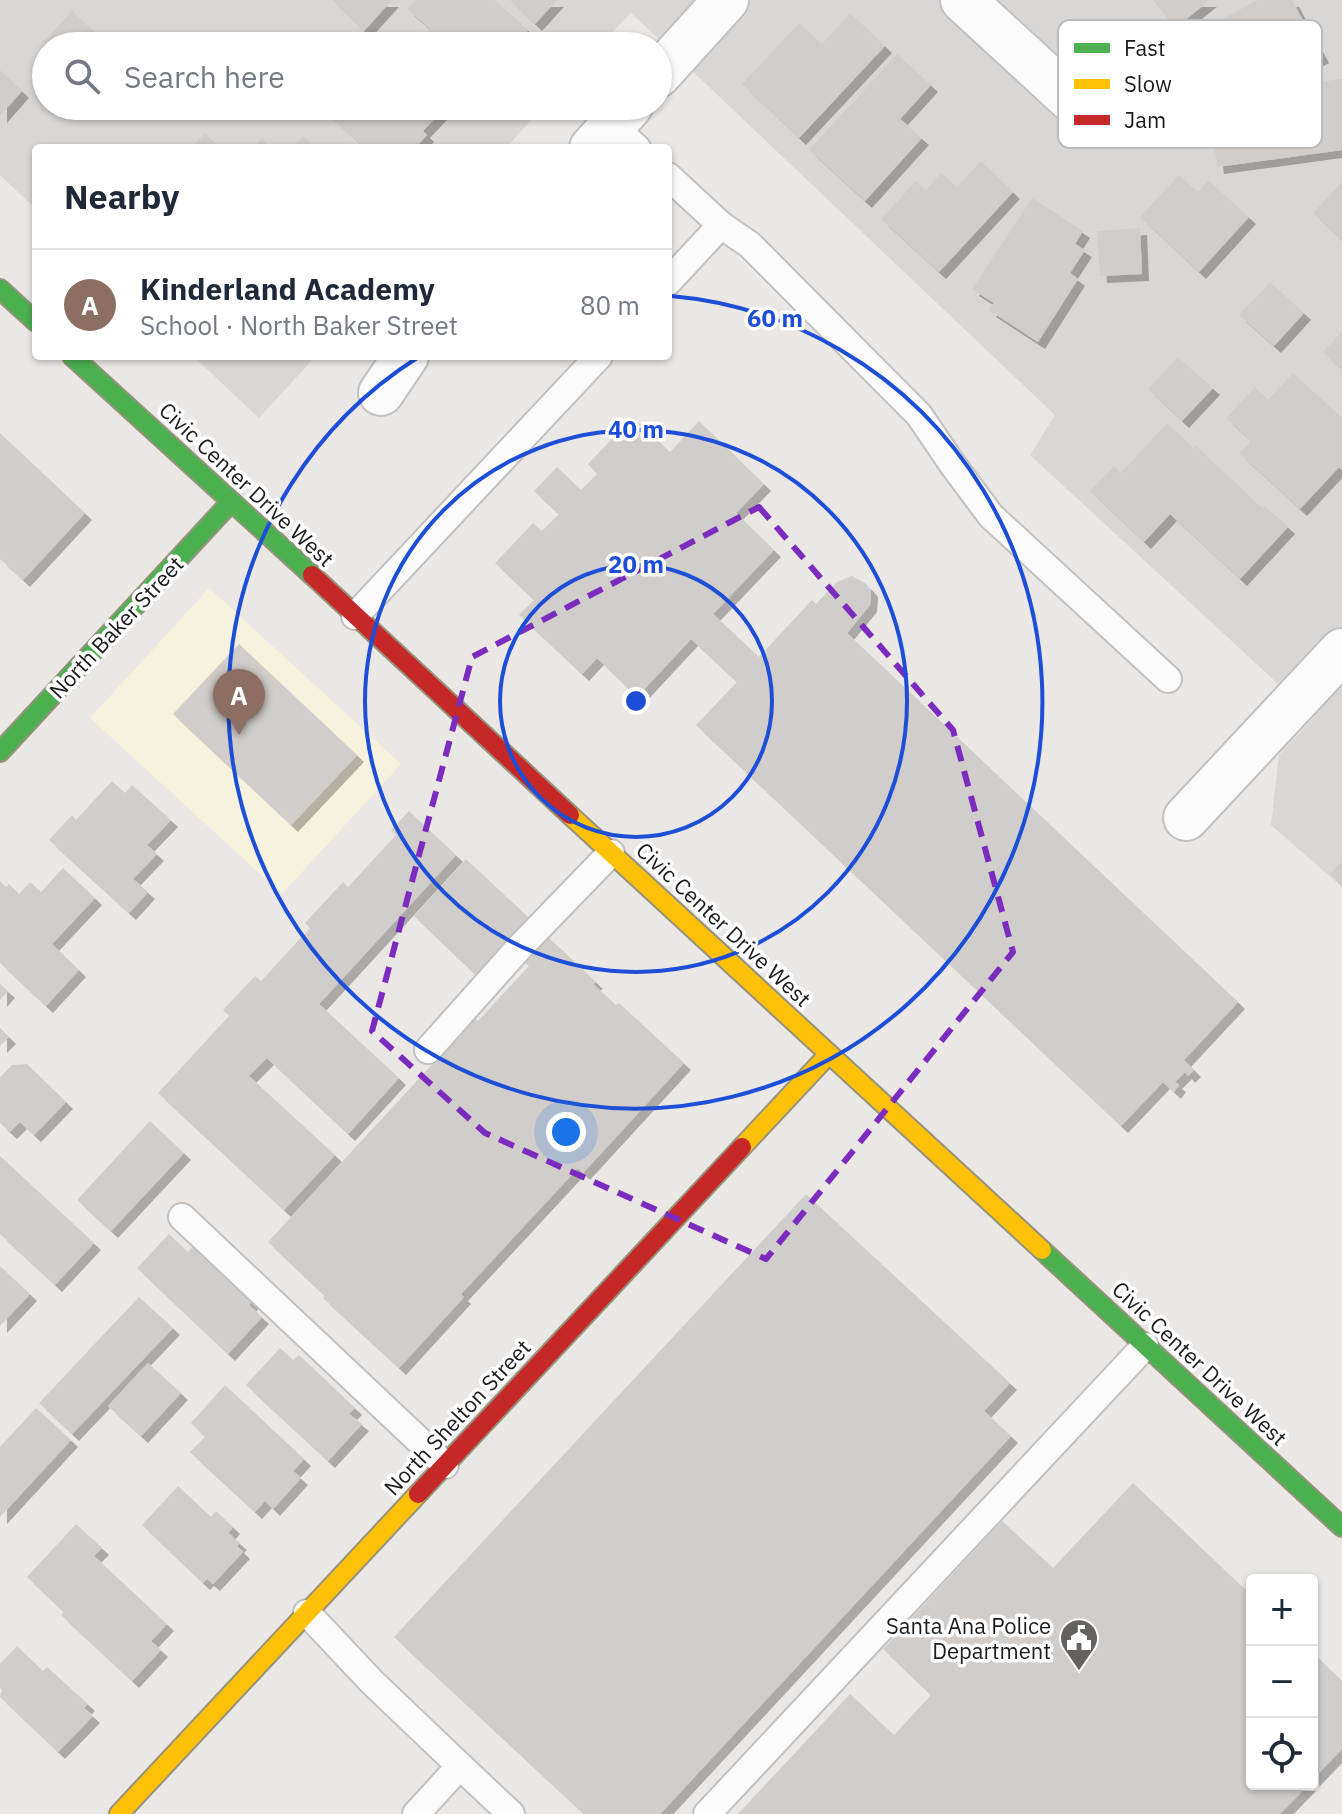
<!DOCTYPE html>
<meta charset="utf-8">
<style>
:root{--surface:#fff;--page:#f6f6f7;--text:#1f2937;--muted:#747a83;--line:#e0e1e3;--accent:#2563eb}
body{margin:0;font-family:"IBM Plex Sans",sans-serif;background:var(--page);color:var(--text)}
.controls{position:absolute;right:24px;bottom:24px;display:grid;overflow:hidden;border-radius:8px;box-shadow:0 2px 6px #0004}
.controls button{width:72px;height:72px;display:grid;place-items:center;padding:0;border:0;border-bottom:2px solid var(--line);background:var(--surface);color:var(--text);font:40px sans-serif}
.you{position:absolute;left:566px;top:1132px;width:28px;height:28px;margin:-20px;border:6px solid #fff;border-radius:50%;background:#1a73e8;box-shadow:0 0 0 12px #1a73e833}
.badge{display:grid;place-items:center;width:52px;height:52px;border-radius:50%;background:var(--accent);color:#fff;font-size:26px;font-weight:700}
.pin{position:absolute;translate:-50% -66px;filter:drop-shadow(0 2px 4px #0008)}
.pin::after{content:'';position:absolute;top:42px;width:28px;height:24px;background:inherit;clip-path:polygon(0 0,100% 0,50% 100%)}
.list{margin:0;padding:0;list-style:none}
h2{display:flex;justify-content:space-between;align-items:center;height:104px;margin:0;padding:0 32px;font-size:34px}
h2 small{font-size:26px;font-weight:400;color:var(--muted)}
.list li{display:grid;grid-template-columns:52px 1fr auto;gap:24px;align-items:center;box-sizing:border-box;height:112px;padding:0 32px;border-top:2px solid var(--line)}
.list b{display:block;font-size:30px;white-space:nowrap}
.list p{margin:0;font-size:26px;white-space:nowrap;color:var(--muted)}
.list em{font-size:26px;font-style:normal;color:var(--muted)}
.icon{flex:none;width:44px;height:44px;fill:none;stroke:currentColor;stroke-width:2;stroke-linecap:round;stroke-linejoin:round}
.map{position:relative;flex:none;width:1342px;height:1814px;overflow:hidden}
.search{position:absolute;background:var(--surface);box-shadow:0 2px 6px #0004;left:32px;top:32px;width:640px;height:88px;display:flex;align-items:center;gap:20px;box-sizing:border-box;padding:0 28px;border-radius:44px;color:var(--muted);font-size:30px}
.panel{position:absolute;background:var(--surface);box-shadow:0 2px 6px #0004;left:32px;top:144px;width:640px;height:216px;border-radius:8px}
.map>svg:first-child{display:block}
</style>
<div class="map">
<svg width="1342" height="1814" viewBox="0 0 1342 1814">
<defs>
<filter id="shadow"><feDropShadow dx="7" dy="7" stdDeviation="0" flood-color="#0004"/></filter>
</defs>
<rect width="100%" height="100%" fill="#eae7e4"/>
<g fill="#d9d7d5">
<polygon points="0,0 1342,0 1342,887 1271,825 1279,755 1314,717 1030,455 1055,415 631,13 599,46 46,46 46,106 544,106 506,148 36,148 36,209 0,175"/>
<polygon points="193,356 316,356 259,418"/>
</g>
<polygon fill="#f6f2dd" points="209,588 401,764 282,894 90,718"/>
<g fill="#d1cdca" filter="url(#shadow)">
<polygon points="332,0 392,0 364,31"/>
<polygon points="416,0 495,0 528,30 514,46 415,46 430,29 407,9"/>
<polygon points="510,0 557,0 535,24"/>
<polygon points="1153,0 1210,0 1175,28"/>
<polygon points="1258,0 1292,0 1322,56 1281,77 1275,67 1252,79 1243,62 1210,79 1188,37"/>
<polygon points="72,11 104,41 100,46 46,46 46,51 40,46"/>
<polygon points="850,13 885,46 799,138 742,84 799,23 822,44"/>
<polygon points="897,54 931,85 900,119 922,138 865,201 809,150"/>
<polygon points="0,70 22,91 0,116"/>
<polygon points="1342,79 1342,150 1217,167 1208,97"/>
<polygon points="328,106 437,106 442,111 423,131 427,135 415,148 364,148 324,110"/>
<polygon points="205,133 220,148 191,148"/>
<polygon points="303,136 316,148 292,148"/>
<polygon points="262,138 272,148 253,148"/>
<polygon points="981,161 1013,192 939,272 881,219 916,181 926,190 941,173 957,187"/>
<polygon points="1179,175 1198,192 1208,180 1249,217 1199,272 1140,217"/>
<polygon points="1342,182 1342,240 1313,213"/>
<polygon points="1032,198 1083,231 1075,244 1085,250 1070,273 1078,279 1038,342 989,310 994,303 972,289"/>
<polygon points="1140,228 1142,274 1100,276 1097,231"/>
<polygon points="1270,282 1304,313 1274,346 1239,315"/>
<polygon points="1342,331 1342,370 1323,352"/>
<polygon points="1178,357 1213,388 1182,421 1148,389"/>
<polygon points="1293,373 1342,418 1342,470 1339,467 1300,509 1239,453 1251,441 1226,418 1255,387 1268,400"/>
<polygon points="633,417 670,452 699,421 764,484 736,513 774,550 713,614 759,657 812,600 816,604 837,582 852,576 865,583 871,590 870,605 847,633 1238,1002 1184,1060 1194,1070 1188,1076 1185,1072 1175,1082 1179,1085 1174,1092 1163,1082 1121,1126 696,725 737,682 691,639 637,697 597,658 582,674 519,615 534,600 495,563 533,523 542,531 559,514 534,491 557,467 581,490 597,474 588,464"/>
<polygon points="1167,423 1193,449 1196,446 1263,509 1265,506 1288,527 1240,579 1170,514 1144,542 1090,491 1114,466 1121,473"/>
<polygon points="0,433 85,513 23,580 0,559"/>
<polygon points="239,644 357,755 291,825 173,714"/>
<polygon points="112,781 125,793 132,785 171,820 147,845 157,854 133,879 148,892 129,913 49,840 72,815 76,820"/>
<polygon points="409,811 456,855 319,1004 399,1078 348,1134 267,1058 249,1076 335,1155 284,1210 158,1093 229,1016 223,1010 255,976 261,981 310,928 305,923 343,882 348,887 396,835 391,830"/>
<polygon points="466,859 529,918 476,975 414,916"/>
<polygon points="1342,861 1342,886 1330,874"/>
<polygon points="63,868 95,898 52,944 79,970 46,1006 0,963 0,881 6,887 9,884 19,894 30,882 41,892"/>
<polygon points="547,936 596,982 593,984 616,1005 619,1003 684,1063 583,1173 578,1168 461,1294 464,1297 399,1368 323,1298 325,1296 268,1242 475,1018 478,1021 529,966 524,962"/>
<polygon points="0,984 8,991 0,1000"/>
<polygon points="0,1028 9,1037 0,1046"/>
<polygon points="27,1064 66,1102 34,1135 20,1122 10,1132 0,1123 0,1077 12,1065"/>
<polygon points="150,1121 184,1153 111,1231 77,1200"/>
<polygon points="0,1156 94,1243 55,1285 0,1234"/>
<polygon points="806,1194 1010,1383 984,1411 1011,1436 660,1814 584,1814 394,1637"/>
<polygon points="169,1234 188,1252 195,1244 254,1299 249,1305 262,1317 228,1354 137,1268"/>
<polygon points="0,1266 30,1294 0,1326"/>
<polygon points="139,1297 173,1328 72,1434 39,1403"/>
<polygon points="280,1348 293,1360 299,1355 355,1408 349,1414 362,1424 328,1461 246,1385"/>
<polygon points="148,1363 181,1393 141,1436 108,1406"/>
<polygon points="225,1385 304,1459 293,1471 301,1478 273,1509 265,1501 255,1512 190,1452 205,1437 191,1423"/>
<polygon points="36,1408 71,1440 0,1517 0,1447"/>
<polygon points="1133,1483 1252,1596 1252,1784 1309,1784 1280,1814 738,1814 850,1694 894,1735 931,1695 883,1649 1002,1521 1053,1568"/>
<polygon points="178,1486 211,1517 216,1511 233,1527 228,1533 240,1543 237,1546 243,1552 213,1584 207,1579 203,1583 142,1525"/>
<polygon points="76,1524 102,1548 94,1556 167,1624 151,1641 161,1650 132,1681 61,1615 64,1612 27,1577"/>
<polygon points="17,1646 43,1671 47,1667 88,1704 84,1708 93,1716 58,1752 0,1697 2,1690 0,1688 0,1664"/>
<polygon points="1312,1652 1342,1681 1342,1749 1312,1780"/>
</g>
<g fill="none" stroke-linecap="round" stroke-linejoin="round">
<defs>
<g id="lane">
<polyline points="612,125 637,148"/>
<polyline points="668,176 721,225 750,245 919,415 953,465 991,516 1168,679"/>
<polyline points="668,282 721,225"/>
<polyline points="355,616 599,356"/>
<polyline points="428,1050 519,948 611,853"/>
<polyline points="182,1217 445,1465"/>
<polyline points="307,1613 372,1682 460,1766 416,1814"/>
<polyline points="460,1766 511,1814"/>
<polyline points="707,1814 1145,1346"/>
</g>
<g id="street">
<polyline points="963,0 1088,115"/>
<polyline points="658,75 726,0"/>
<polyline points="592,148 630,106"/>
<polyline points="381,393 406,356"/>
<polyline points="1186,818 1342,651"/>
</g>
<g id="fast">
<polyline points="0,289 36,322"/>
<polyline points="72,356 312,575"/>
<polyline points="0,752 231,502"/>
<polyline points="1042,1250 1342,1527"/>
</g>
<g id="slow">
<polyline points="570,815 1042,1250"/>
<polyline points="742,1147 829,1054"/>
<polyline points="119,1814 418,1494"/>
</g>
<g id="jam">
<path d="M312,575C399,655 484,736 570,815"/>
<polyline points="418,1494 742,1147"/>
</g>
</defs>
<use href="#lane" stroke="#c2c1c0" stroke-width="30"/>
<use href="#street" stroke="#c2c1c0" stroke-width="48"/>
<use href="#fast" stroke="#95937c" stroke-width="22"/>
<use href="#slow" stroke="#95937c" stroke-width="22"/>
<use href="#jam" stroke="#95937c" stroke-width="22"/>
<use href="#lane" stroke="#fcfbfb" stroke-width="26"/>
<use href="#street" stroke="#fcfbfb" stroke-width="44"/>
<use href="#fast" stroke="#4caf50" stroke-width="18"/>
<use href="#slow" stroke="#ffc107" stroke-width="18"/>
<use href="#jam" stroke="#c62828" stroke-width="18"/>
</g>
<path fill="none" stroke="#7b2cbf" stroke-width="6" stroke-dasharray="16 10" stroke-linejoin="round" d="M759,507L953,730L1013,952L766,1259L485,1133L372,1031L472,657Z"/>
<g fill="none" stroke="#1d4ed8" stroke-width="4">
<circle cx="636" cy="701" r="136"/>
<circle cx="636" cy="701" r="271"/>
<path d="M671 296A407 407 0 1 1 417 358"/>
</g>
<defs>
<symbol id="civic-pin" viewBox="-11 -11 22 30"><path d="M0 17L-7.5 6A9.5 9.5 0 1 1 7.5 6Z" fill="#636261" stroke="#fff"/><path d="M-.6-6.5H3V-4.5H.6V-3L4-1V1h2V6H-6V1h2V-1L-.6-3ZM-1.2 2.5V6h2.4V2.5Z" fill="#fff"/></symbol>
</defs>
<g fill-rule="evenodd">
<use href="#civic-pin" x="1057" y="1616" width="44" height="60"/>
</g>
<g text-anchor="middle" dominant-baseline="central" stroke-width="7" stroke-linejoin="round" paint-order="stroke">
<g font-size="22" fill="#1b1b1b" stroke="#fff">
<text transform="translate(247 484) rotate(43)">Civic Center Drive West</text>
<text transform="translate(116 627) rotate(-47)">North Baker Street</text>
<text transform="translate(724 924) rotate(43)">Civic Center Drive West</text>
<text transform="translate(1200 1363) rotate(43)">Civic Center Drive West</text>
<text transform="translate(457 1417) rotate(-47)">North Shelton Street</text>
</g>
<g font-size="22" fill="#1b1b1b" stroke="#fff" text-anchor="end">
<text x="1051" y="1625">Santa Ana Police<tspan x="1051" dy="25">Department</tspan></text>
</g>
</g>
<rect x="1058" y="20" width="264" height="128" rx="12" fill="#fff" stroke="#bbb" stroke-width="2"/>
<rect x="1074" y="43" width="36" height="10" fill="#4caf50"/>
<rect x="1074" y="79" width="36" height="10" fill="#ffc107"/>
<rect x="1074" y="115" width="36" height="10" fill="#c62828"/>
<g font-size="22" fill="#1b1b1b">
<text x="1124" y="56">Fast</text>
<text x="1124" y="92">Slow</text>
<text x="1124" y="128">Jam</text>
</g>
<circle cx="636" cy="701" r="12" fill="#1d4ed8" stroke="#fff" stroke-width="4"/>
<g font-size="24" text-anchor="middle" font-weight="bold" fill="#1d4ed8" stroke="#fff" stroke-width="7" stroke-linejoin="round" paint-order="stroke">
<text x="775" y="327">60 m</text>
<text x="636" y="438">40 m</text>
<text x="636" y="573">20 m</text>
</g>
</svg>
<div class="controls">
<button>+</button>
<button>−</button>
<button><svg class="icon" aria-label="locate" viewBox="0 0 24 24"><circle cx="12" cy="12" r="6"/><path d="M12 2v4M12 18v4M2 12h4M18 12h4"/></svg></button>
</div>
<div class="you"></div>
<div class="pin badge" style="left:239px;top:735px;background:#8d6e63">A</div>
<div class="search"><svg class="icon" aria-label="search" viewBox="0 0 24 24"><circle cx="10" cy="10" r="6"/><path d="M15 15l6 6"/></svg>Search here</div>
<section class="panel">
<h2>Nearby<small></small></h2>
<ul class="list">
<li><span class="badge" style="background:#8d6e63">A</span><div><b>Kinderland Academy</b><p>School · North Baker Street</p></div><em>80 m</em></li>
</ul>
</section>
</div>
